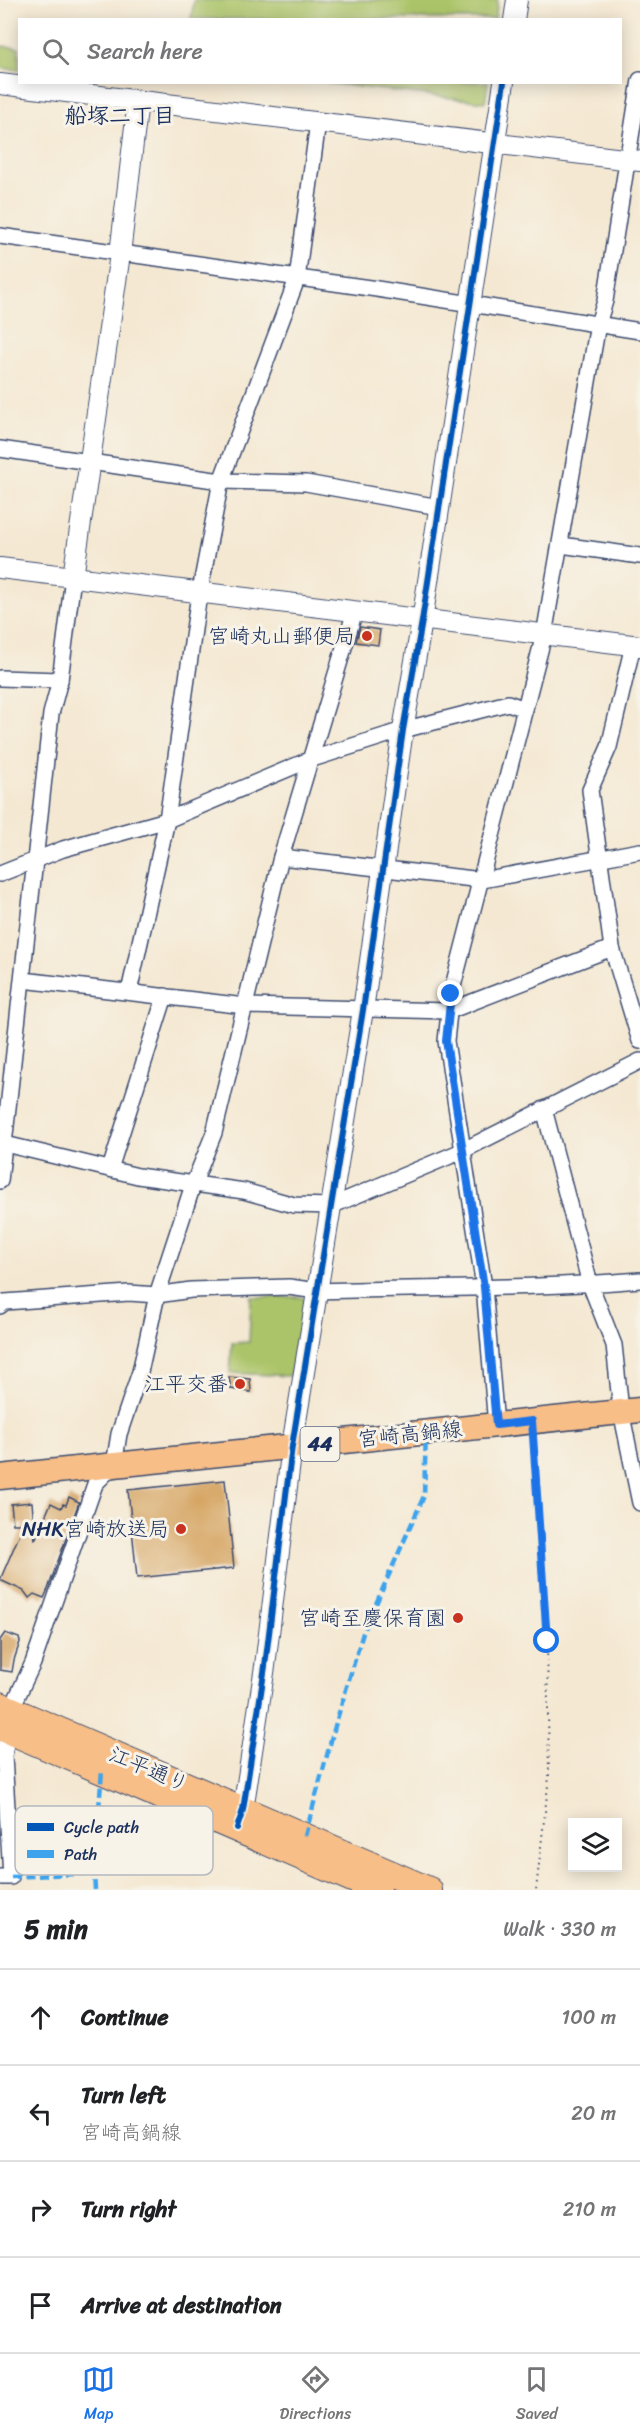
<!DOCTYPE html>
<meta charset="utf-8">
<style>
:root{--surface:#fff;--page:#f2f2f2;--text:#202124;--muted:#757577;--line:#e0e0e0;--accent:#1a73e8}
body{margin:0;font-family:Sriracha,"Klee One",sans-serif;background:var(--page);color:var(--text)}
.controls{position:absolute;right:18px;bottom:18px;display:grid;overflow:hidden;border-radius:0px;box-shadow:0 3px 15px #0003}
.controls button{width:54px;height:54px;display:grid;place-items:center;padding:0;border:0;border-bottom:2px solid var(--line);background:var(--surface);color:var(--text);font:30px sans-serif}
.stop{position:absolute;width:18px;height:18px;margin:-14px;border:4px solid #1a73e8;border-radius:50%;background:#fff}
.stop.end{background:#1a73e8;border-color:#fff;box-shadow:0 2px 6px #0008}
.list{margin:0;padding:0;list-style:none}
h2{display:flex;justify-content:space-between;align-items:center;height:78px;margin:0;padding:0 24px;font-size:26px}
h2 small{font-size:20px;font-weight:400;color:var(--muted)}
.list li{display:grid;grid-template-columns:39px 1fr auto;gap:18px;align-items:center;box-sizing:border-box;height:96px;padding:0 24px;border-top:2px solid var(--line)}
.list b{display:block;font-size:22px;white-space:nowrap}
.list p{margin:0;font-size:20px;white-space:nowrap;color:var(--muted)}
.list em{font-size:20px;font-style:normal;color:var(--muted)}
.icon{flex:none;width:33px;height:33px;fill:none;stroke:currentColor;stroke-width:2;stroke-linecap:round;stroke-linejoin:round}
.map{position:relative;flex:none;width:640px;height:1890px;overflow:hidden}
.search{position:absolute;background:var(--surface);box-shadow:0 3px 15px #0003;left:18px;right:18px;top:18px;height:66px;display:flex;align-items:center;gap:15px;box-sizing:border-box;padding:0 21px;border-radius:0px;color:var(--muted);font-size:22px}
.sheet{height:462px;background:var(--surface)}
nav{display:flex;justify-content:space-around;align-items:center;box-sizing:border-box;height:84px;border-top:2px solid var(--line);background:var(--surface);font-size:16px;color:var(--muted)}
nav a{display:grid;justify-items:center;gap:3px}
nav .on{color:var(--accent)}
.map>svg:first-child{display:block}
</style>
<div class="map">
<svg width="640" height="1890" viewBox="0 0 640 1890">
<rect width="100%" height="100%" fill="#f7f3e8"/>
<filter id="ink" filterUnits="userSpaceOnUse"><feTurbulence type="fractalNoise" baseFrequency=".0167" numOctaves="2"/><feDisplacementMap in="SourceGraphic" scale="12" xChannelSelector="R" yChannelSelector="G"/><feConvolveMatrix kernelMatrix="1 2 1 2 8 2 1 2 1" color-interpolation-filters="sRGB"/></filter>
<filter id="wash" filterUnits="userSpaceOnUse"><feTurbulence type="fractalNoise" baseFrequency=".008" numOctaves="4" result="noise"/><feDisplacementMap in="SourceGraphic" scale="24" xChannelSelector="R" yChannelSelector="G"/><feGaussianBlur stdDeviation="1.35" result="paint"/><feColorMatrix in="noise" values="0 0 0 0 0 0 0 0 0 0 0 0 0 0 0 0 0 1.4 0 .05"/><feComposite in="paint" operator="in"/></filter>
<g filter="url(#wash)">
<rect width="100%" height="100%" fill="#f4e8d2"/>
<g fill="#acc469" stroke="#647a64" stroke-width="1.5">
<polygon points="194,0 498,0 495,19 191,19"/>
<polygon points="0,46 19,48 19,70 0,68"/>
<polygon points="327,83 488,82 488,83 485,102"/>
<polygon points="251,1297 302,1297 306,1302 290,1376 230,1373 232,1343 249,1342"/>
</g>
<g id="blocks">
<g fill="#d39f59">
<polygon points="360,627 380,630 378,645 356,642"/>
<polygon points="229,1377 250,1379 251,1392 231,1389"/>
<polygon points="225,1480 234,1568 137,1578 128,1490"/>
<polygon points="69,1497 79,1502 48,1589 44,1598 34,1594 29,1598 24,1591 0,1580 24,1524 13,1524 11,1504 32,1502 35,1540 51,1503 61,1508 63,1504 66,1505"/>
<polygon points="5,1633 19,1638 20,1642 14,1660 12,1672 0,1670 0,1640"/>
</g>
</g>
</g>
<g filter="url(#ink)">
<use href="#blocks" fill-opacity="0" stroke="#3c4b6f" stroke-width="1.5"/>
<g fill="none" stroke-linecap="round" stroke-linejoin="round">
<defs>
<g id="minor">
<polyline points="0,236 377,289 640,331"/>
<polyline points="0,449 221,481 306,483 439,507"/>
<polyline points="561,545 640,556"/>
<polyline points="633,645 609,747 590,790 612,948 640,1041"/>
<polyline points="0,678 60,680"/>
<polyline points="281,857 482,880 640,851"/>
<polyline points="0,874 63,849 167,820 309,760 403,730 508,703 525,709"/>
<polyline points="23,980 245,1006 449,1011 612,948"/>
<polyline points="129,992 167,820 198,601 221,481 297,279 318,122"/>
<polyline points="544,1109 590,1284 614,1345 621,1411 640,1503"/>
<polyline points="5,1144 138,1176 244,1191 294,1205 331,1206 462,1151 640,1061"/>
<polyline points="110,1169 165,996"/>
<polyline points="0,1181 51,714 60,680 73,577"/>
<path d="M0,1306L5,1302L129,1293L157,1295L191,1290L289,1287L317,1291C423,1288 534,1289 640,1280"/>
<polyline points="496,1425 484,1287 446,1041 451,994 544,635 598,324 605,301 640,80"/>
<polyline points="0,1877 11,1877 4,1756 11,1710 33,1663 95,1484 114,1465 119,1434 140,1372 157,1295 193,1185 214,1133 281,857 355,611"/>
</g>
<g id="tertiary">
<polyline points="514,20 517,0"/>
<polyline points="0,84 640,161"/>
<polyline points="0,568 640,646"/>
<polyline points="73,577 120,254 138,101"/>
<polyline points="239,1820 243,1810 265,1666 292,1446 363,1010 403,730 422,621 504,82"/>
</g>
<polyline id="primary" points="0,1477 640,1410"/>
<g id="trunk">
<polyline points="0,1705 429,1890"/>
<polyline points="0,1727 378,1890"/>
</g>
</defs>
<use href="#minor" stroke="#3c4b6f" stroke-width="18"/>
<use href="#tertiary" stroke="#3c4b6f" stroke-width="22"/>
<use href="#primary" stroke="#3c4b6f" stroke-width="27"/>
<use href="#trunk" stroke="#3c4b6f" stroke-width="28"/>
<polyline stroke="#3c4b6f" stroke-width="2" stroke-dasharray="1.5 4.5" stroke-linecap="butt" points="533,1439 547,1641 549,1777 536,1890"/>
<use href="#minor" stroke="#fff" stroke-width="15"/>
<use href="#tertiary" stroke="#fff" stroke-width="20"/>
<use href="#primary" stroke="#f7be87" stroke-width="24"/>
<use href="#trunk" stroke="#f7be87" stroke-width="26"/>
<g stroke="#3da3ed" stroke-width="4.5" stroke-dasharray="9 4.5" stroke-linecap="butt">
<polyline points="305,1836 335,1726 363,1633 424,1496 426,1433"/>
<polyline points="11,1877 94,1873"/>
<polyline points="95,1890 94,1873 102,1770"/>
</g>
<defs>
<polyline id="cycleway" points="237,1828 243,1810 265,1666 292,1446 363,1010 403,730 422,621 504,82"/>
</defs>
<use href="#cycleway" stroke="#f7f3e8" stroke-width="10"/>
<use href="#cycleway" stroke="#0057b8" stroke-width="6"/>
</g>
</g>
<g fill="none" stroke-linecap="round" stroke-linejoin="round" filter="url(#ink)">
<polyline stroke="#1a73e8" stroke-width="8" points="451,994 446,1041 484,1287 496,1425 532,1421 547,1641"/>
</g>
<g fill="#c8321e" stroke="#f7f3e8" stroke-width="2">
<circle cx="367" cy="636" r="6"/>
<circle cx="240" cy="1384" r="6"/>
<circle cx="181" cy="1529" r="6"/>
<circle cx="458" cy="1618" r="6"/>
</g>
<g text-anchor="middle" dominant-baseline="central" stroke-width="6" stroke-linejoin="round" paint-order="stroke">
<rect fill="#f7f3e8" stroke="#5d6a87" stroke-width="1.5" x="300.5" y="1427" width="39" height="34" rx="4.5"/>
<g font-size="20" font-weight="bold" fill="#1b2f5e">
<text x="320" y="1444">44</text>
</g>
<g font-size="21" fill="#1b2f5e" stroke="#f7f3e8" text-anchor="end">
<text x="355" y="636">宮崎丸山郵便局</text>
<text x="228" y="1384">江平交番</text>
<text x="169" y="1529">NHK宮崎放送局</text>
<text x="446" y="1618">宮崎至慶保育園</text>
</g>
<g font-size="21" fill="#1b2f5e" stroke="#f7f3e8">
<text transform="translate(410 1434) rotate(-6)">宮崎高鍋線</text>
<text transform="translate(149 1769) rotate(23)">江平通り</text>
</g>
<g font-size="22" font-weight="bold" fill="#1b2f5e" stroke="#f7f3e8">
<text x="120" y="115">船塚二丁目</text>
</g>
</g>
<rect x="15" y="1806" width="198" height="69" rx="9" fill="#f7f3e8" stroke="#b5b8bf" stroke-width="1.5"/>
<rect x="27" y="1823" width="27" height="8" fill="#0057b8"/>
<rect x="27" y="1850" width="27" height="8" fill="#3da3ed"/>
<g font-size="16" fill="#1b2f5e">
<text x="64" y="1833">Cycle path</text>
<text x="64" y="1860">Path</text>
</g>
</svg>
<div class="controls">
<button><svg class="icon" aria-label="layers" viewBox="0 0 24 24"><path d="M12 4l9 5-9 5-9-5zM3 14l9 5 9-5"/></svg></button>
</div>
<div class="stop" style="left:547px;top:1641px"></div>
<div class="stop end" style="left:451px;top:994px"></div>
<div class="search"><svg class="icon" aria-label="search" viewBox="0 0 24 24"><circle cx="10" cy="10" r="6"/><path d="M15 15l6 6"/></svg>Search here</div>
</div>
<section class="sheet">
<h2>5 min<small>Walk · 330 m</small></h2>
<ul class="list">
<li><svg class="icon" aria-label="ahead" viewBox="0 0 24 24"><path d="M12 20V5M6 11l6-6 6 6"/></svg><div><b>Continue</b></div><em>100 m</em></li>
<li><svg class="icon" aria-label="left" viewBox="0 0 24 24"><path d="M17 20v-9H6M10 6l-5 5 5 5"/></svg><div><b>Turn left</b><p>宮崎高鍋線</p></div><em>20 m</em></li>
<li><svg class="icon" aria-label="right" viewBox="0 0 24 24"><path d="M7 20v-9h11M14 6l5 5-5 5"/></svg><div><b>Turn right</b></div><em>210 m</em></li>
<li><svg class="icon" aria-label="arrive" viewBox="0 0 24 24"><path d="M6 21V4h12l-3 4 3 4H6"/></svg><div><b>Arrive at destination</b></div></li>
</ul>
</section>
<nav>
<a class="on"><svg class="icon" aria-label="map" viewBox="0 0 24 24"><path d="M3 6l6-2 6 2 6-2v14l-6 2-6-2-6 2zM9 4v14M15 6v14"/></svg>Map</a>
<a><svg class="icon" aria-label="directions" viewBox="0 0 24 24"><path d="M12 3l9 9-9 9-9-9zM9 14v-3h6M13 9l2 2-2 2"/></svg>Directions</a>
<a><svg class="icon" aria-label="saved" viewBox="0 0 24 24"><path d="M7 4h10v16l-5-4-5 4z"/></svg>Saved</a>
</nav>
